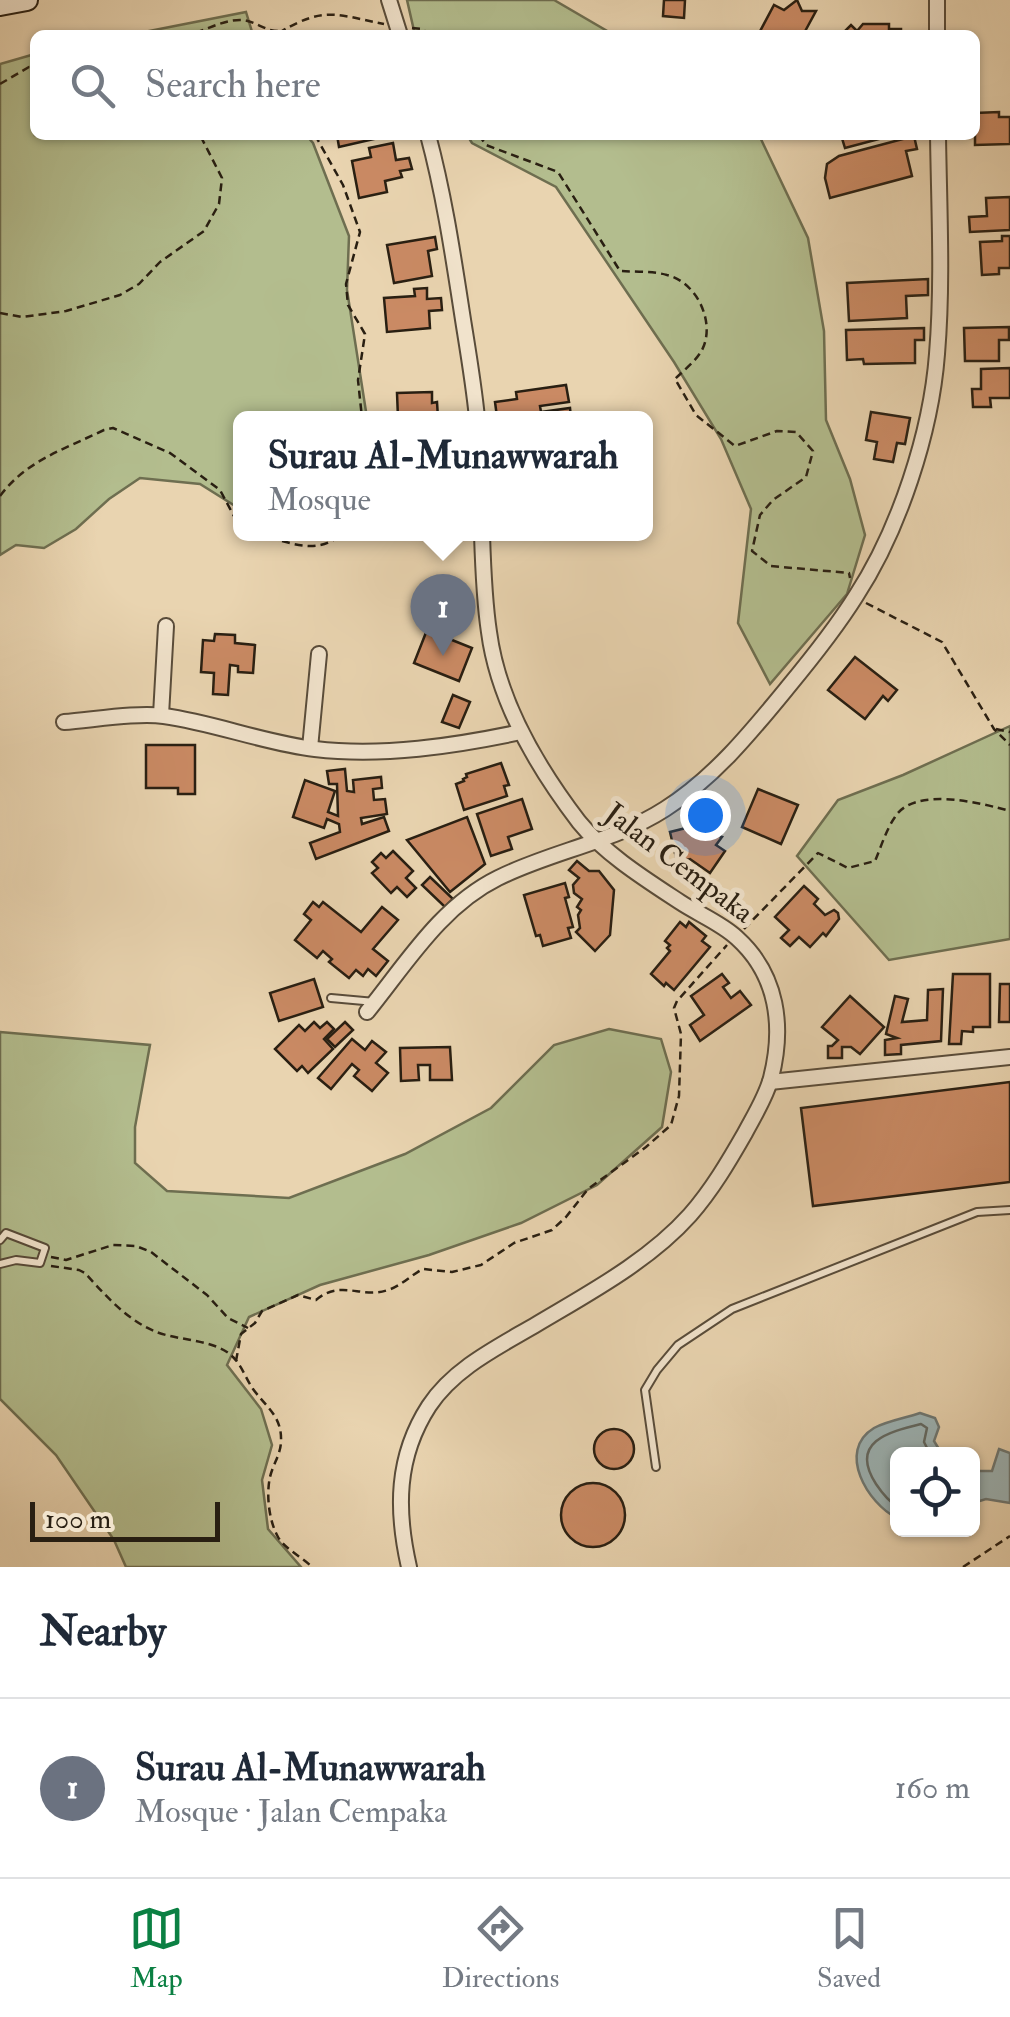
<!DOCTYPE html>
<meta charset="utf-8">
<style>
:root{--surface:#fff;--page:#f6f6f7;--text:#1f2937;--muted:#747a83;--line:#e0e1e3;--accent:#0b8043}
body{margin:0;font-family:"IM FELL Double Pica",serif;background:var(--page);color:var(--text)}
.controls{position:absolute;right:30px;bottom:30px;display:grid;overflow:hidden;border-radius:15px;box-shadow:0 2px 8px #0004}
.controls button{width:90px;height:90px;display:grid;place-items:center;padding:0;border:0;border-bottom:2px solid var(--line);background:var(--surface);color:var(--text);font:50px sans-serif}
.scale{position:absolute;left:30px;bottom:25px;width:190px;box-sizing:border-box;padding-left:10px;border:5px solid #291f12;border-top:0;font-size:28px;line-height:35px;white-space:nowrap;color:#291f12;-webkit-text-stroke:8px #f1e3cc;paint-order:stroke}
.you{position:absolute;left:705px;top:815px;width:35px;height:35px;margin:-25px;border:8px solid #fff;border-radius:50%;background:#1a73e8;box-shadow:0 0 0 15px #1a73e833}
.badge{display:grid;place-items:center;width:65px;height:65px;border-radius:50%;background:var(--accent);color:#fff;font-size:32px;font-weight:700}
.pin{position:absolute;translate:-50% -82px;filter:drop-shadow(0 2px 5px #0008)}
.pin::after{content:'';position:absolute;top:52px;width:35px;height:30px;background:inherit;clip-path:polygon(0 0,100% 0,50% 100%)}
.popup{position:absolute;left:233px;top:411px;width:420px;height:130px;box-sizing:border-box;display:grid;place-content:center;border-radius:15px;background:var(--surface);filter:drop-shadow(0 2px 8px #0005);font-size:32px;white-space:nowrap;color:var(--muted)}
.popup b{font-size:38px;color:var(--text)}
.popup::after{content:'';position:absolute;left:50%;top:100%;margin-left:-20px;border:20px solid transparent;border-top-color:var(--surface)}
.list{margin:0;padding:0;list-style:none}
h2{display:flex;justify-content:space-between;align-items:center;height:130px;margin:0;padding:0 40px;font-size:42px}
h2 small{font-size:32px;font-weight:400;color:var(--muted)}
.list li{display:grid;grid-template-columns:65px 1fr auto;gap:30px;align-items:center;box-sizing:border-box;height:180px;padding:0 40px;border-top:2px solid var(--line)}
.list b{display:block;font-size:38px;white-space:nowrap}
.list p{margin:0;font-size:32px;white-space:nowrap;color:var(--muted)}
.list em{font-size:32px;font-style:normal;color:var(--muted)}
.icon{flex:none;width:55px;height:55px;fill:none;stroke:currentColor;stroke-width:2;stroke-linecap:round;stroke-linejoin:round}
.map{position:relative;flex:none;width:1010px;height:1567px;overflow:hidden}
.search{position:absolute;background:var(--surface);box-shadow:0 2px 8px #0004;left:30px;right:30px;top:30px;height:110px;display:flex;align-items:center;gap:25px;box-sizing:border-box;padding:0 35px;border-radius:15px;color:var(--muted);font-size:38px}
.sheet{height:310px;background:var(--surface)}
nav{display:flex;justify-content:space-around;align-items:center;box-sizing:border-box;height:140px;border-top:2px solid var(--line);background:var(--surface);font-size:28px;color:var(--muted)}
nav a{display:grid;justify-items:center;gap:5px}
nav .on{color:var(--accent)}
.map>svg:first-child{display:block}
</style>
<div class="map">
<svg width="1010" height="1567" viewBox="0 0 1010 1567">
<rect width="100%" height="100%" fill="#e9d4b0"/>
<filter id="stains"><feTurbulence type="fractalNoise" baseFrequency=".002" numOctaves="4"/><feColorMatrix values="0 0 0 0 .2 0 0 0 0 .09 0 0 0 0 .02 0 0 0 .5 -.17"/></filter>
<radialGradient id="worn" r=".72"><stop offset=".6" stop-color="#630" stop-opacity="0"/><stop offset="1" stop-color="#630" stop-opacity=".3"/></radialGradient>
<g fill="#b3bd8e" stroke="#6e6e50" stroke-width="2.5">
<polygon points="407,0 554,0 614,35 415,35"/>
<polygon points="246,12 253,35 129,35"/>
<polygon points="35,54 35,135 306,135 313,143 349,236 347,290 367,418 240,418 240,509 200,484 140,478 109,499 76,529 44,548 16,545 0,555 0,64"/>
<polygon points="467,135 759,135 808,238 824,331 826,420 850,479 865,535 847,594 770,684 738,623 751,509 721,439 674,362 556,187 472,143"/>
<polygon points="1010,726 1010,939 889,960 797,856 838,800 903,775"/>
<polygon points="609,1029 661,1039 671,1072 662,1127 597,1185 521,1223 429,1255 320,1285 249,1317 227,1365 261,1409 272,1445 262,1480 268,1529 301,1567 126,1567 114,1540 56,1455 0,1399 0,1032 150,1045 135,1127 135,1163 167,1191 289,1198 405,1154 491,1108 554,1045"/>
</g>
<g fill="#9db5b7" stroke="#6f7975" stroke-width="2.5">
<path d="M920,1413L935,1418L939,1427L934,1441L942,1454H898L897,1518C868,1504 836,1451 874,1428C887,1421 906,1418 920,1413Z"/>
<polygon points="999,1449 1010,1453 1010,1503 986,1499 973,1503 973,1471 992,1471"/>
</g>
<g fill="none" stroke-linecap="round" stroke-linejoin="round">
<path stroke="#636a64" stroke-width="2.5" d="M898,1507C888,1501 882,1493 876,1484C849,1442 888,1432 921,1424L927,1428L924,1442L930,1454"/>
</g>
<g fill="#ca8a64" stroke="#291f12" stroke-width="2.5">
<polygon points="664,0 685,0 684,18 663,16"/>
<polygon points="797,0 802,11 816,11 803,35 758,35 774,5 784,10"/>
<polygon points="863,24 889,24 889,29 901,29 901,35 841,35 851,25 857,31"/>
<polygon points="999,112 999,117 1010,117 1010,144 975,145 975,113"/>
<polygon points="337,135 377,135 378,138 339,147"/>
<polygon points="841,135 894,135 845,148"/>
<polygon points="914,136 917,149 906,151 912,176 830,198 825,178 827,164 839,156"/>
<polygon points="393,143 396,160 409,158 412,169 400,171 402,177 385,181 387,192 359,198 352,161 371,157 369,148"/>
<polygon points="1010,197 1010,230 970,232 969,217 987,216 986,198"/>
<polygon points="1002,236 1010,236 1010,268 999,268 999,274 982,275 980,242 1002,241"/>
<polygon points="435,237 437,249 428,251 432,276 394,283 387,245"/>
<polygon points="928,279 928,295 906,296 907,318 849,321 847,283"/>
<polygon points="427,288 427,299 441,298 442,310 429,311 430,328 387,332 384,298 415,296 414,289"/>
<polygon points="1009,327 1009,340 999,340 999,361 965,361 964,328"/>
<polygon points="924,328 924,340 915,340 915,363 864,364 863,359 847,360 846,330"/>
<polygon points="1010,368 1010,398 990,398 991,407 973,407 972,389 981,389 981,369"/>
<polygon points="566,385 569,402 540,406 541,412 570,408 571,418 520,418 519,414 497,417 495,402 517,399 516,392"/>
<polygon points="432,392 432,403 437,402 438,418 398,418 397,393"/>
<polygon points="871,412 910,418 905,444 897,443 893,462 874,459 877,442 866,440"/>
<polygon points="427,630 472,648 459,681 414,663"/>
<polygon points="215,634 235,635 235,643 255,645 253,673 238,672 238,666 230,665 228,695 213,694 214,673 201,672 203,640 214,641"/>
<polygon points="855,657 897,690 888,701 883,696 865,719 828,690"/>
<polygon points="453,695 470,702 459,728 442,722"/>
<polygon points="146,745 195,745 195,794 178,794 178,788 146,788"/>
<polygon points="501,763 509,785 504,786 507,796 464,810 456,784 464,781 463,779 467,777 466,774"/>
<polygon points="345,769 347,791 354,792 353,780 381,777 382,788 373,789 374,800 385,799 387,814 361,818 362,824 384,817 389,831 316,859 310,843 340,832 339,824 327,819 324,828 293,817 305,780 335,791 328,812 338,816 337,784 329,784 327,771"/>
<polygon points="758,789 798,805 781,844 742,827"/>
<polygon points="522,799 532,829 508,837 512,849 491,856 477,814"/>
<polygon points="467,817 485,864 450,892 407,840"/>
<polygon points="710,822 713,834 722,837 716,845 725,851 710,873 690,859 677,862 670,832"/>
<polygon points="393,851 413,871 406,878 416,888 407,897 397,887 391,893 372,873 378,868 372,862 381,853 386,858"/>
<polygon points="577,861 589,871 599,871 614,890 610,935 595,951 576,932 580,928 578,915 581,910 577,907 582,899 574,893 573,885 579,878 569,870"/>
<polygon points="430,877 453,899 445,907 422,885"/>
<polygon points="565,883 569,897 565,898 573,927 568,928 571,938 543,946 540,935 536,936 524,895"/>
<polygon points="804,886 818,899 814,904 825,915 834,910 838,913 839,919 826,936 823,933 810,947 799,937 790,946 781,938 789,930 775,917"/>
<polygon points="313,902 319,907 323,902 361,932 382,907 398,920 373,949 388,961 376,976 368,969 363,976 356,970 349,978 329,962 332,959 323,951 317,958 295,940 311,920 304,914"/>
<polygon points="680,922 686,927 689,922 706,936 702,941 710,947 674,990 666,983 664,986 651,974 670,951 667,948 670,945 665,941"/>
<polygon points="722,974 729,983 723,987 731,998 740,991 751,1005 700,1041 690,1025 704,1015 691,996"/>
<polygon points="953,974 990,974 990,1027 973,1027 973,1032 962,1031 961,1044 949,1044"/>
<polygon points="314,979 323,1007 279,1021 270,993"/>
<polygon points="1000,984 1010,984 1010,1022 999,1022"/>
<polygon points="943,989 941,1041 901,1045 901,1054 885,1055 885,1040 897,1038 886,1034 895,996 908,999 902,1022 927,1020 928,990"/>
<polygon points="850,996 884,1027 860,1054 851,1047 842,1047 842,1058 828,1058 828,1046 832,1046 838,1040 822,1027"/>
<polygon points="314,1022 320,1028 327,1022 334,1029 324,1039 333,1049 308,1073 302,1066 297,1071 275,1049 299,1025 305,1031"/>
<polygon points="345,1022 353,1030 335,1047 327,1039"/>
<polygon points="352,1039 365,1050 372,1041 386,1052 376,1063 388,1073 372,1091 354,1076 359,1070 352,1064 331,1089 318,1078"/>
<polygon points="450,1047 452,1080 430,1080 430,1065 418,1065 419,1080 401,1081 400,1048"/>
<polygon points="1010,1082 1010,1182 813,1206 801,1108"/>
<circle cx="614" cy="1449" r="20"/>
<circle cx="593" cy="1515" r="32"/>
</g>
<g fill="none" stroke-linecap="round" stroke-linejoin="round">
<defs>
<g id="service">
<polyline points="331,998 375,1002"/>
<polyline points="0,1240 6,1233 45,1248 40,1263 16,1260 0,1264"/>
<polyline points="656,1467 645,1390 657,1370 678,1345 732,1309 977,1212 1010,1210"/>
</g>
<g id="minor">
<polyline points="389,0 400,35"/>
<polyline points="937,0 937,35"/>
<path d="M428,135C445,198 454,262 464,326C469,357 474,387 477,418"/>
<polyline points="161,715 166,626"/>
<path d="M64,722C92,720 138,712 164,716C215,723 264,743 315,749C382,757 455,746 521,732"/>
<polyline points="310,748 319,654"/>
<path d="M367,1012C406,964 441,906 498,878C552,851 614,842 665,809C714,778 752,731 788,687C812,658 836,628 856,596C899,530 931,433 937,354C943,281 939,208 938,135"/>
<polyline points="770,1082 1010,1057"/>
<path d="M409,1567C396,1510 396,1457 429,1406C454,1368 498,1347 537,1324C589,1293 649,1261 690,1215C712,1190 729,1161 745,1133C754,1116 766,1097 771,1078C784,1027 778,975 737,938C721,923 698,914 680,902C645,879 605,854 579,822C537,767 498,701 489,632C484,599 483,566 482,534"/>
</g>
<polyline id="secondary" points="0,5 27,0"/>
</defs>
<use href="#service" stroke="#594c3a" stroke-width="10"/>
<use href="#minor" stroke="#594c3a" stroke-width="18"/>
<use href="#secondary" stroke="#291f12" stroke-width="24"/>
<g stroke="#291f12" stroke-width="2.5" stroke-dasharray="8 5" stroke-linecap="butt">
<polyline points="412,28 424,29 425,35"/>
<path d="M183,35C203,33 220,20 240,20C255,20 265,32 280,31"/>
<path d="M282,35V31C325,6 338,15 384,24"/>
<polyline points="0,84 29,67 35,67"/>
<polyline points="315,135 343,185 360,232 346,284 348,305 365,334 358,380 362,418"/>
<path d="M479,135L486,145L558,172L620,271C635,272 653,271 667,275C697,282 716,323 702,350C696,361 684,370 675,379L696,415L735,446L777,431L796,432L813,451L806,477L773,500L760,515L752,551L771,566L849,573L850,578"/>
<polyline points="0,313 22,317 66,311 120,295 139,284 160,262 204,231 219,204 222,178 200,135"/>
<path d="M0,496C27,460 65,449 104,430L113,428L170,453L220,490L235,518L240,523"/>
<path d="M257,534C286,541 317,557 341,534"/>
<polyline points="866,603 942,642 994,729 1010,745"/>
<polyline points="996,729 1010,732"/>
<path d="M744,929L818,853L848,868L875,861C881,847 886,830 895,817C914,786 981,803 1010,811"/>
<polyline points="51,1257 66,1260 113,1245 136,1246 151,1252 207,1295 228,1318 248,1328"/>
<path d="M51,1266L79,1270L85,1273C105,1295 126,1319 154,1331C177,1341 216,1339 233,1357C242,1366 246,1379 253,1389C266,1407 282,1416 281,1441C281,1454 273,1464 270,1477C266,1495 269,1521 278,1537C285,1549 302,1557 312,1567"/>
<path d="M236,1361L241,1334L255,1323L262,1311L298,1295L316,1300C341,1279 361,1299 388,1290C401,1286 411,1275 423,1269L452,1272L481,1265L514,1243L552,1230L566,1217L588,1189L646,1147L671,1125L679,1096L681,1034L674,1008L677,1001L727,945"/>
<polyline points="963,1567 1010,1536"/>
</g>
<use href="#service" stroke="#f1e3cc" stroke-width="6"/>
<use href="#minor" stroke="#f1e3cc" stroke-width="14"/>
<use href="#secondary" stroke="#f1e3cc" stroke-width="20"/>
</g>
<g text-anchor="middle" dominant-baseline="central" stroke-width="10" stroke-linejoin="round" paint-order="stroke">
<g font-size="30" fill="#291f12" stroke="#f1e3cc">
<text transform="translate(679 863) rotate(37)">Jalan Cempaka</text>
</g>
</g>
<rect width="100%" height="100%" filter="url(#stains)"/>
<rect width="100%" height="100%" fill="url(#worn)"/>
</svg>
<div class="controls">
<button><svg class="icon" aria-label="locate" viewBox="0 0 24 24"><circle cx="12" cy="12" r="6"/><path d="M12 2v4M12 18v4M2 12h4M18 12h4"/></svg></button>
</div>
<div class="scale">100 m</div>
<div class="you"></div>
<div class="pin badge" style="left:443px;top:656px;background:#6b7280">1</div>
<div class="popup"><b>Surau Al-Munawwarah</b>Mosque</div>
<div class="search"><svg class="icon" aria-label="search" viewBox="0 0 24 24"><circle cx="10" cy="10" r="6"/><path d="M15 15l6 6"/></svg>Search here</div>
</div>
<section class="sheet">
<h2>Nearby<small></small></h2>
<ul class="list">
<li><span class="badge" style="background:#6b7280">1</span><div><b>Surau Al-Munawwarah</b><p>Mosque · Jalan Cempaka</p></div><em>160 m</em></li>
</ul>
</section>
<nav>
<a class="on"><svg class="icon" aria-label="map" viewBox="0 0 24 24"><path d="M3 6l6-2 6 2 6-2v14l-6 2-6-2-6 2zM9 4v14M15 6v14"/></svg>Map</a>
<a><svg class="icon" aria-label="directions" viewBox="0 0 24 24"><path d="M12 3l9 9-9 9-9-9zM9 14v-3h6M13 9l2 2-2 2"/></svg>Directions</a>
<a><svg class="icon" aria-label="saved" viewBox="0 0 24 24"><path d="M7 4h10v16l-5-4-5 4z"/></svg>Saved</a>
</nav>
